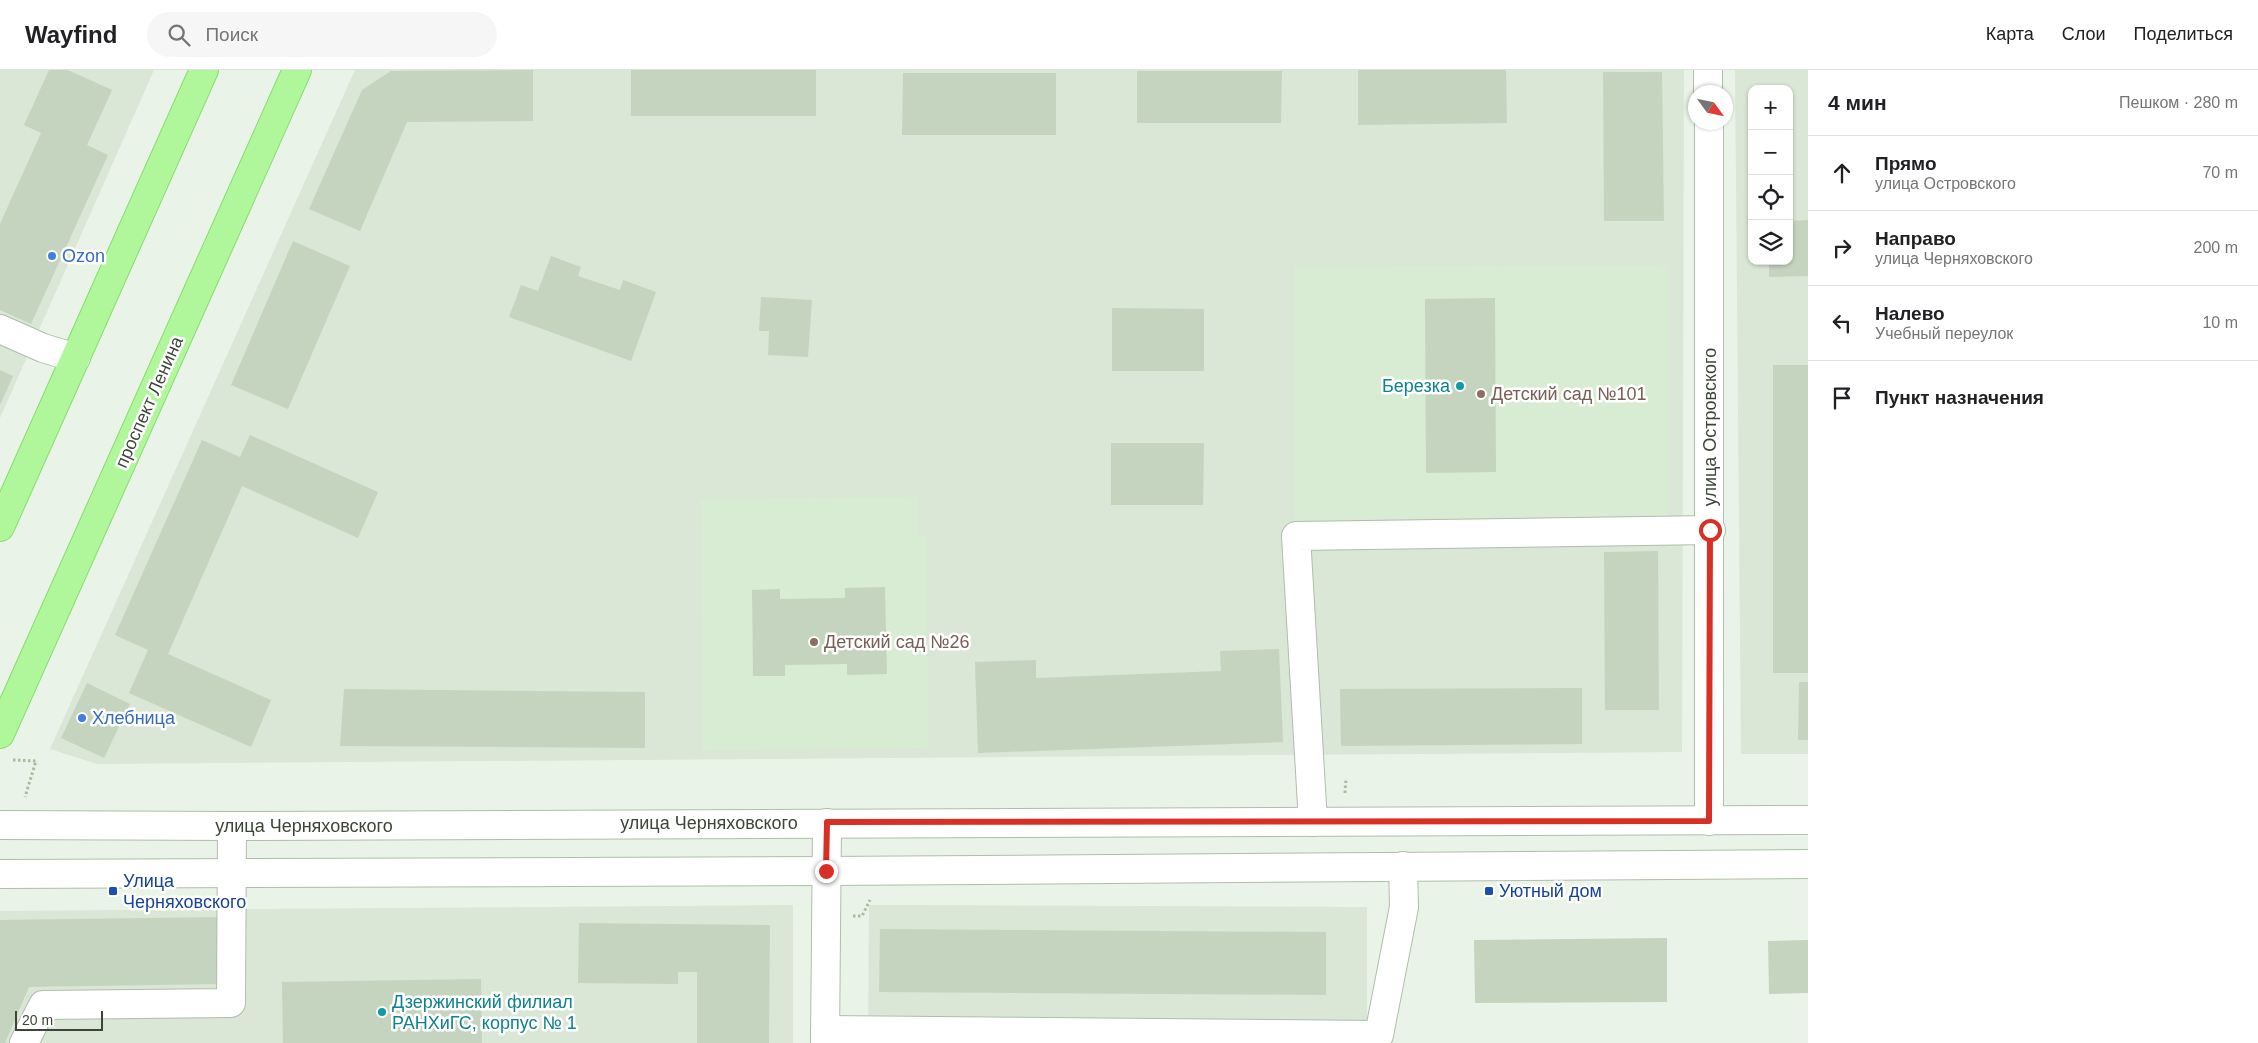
<!DOCTYPE html>
<html lang="ru">
<meta charset="utf-8">
<style>
:root{--surface:#fff;--page:#f6f6f6;--text:#202124;--muted:#757577;--line:#e0e0e0}
body{margin:0;font-family:Helvetica,sans-serif;background:var(--page);color:var(--text)}
.controls{position:absolute;right:15px;top:15px;display:grid;overflow:hidden;border-radius:10px;box-shadow:0 1px 4px #0004}
.controls button{width:45px;height:45px;display:grid;place-items:center;padding:0;border:0;border-bottom:1px solid var(--line);background:var(--surface);color:var(--text);font:25px sans-serif}
.compass{position:absolute;left:1688px;top:15px;width:45px;height:45px;border-radius:50%;background:var(--surface);box-shadow:0 1px 4px #0004;rotate:123deg}
.scale{position:absolute;left:15px;bottom:12px;width:88px;box-sizing:border-box;padding-left:5px;border:2px solid #3c4537;border-top:0;font-size:14px;line-height:18px;white-space:nowrap;color:#3c4537;-webkit-text-stroke:4px #fff;paint-order:stroke}
.stop{position:absolute;width:15px;height:15px;margin:-11px;border:4px solid #d93025;border-radius:50%;background:#fff}
.stop.end{background:#d93025;border-color:#fff;box-shadow:0 1px 5px #0008}
.list{margin:0;padding:0;list-style:none}
h2{display:flex;justify-content:space-between;align-items:center;height:65px;margin:0;padding:0 20px;font-size:21px}
h2 small{font-size:16px;font-weight:400;color:var(--muted)}
.list li{display:grid;grid-template-columns:32px 1fr auto;gap:15px;align-items:center;box-sizing:border-box;height:75px;padding:0 20px;border-top:1px solid var(--line)}
.list b{display:block;font-size:19px;white-space:nowrap}
.list p{margin:0;font-size:16px;white-space:nowrap;color:var(--muted)}
.list em{font-size:16px;font-style:normal;color:var(--muted)}
.icon{flex:none;width:28px;height:28px;fill:none;stroke:currentColor;stroke-width:2;stroke-linecap:round;stroke-linejoin:round}
.map{position:relative;flex:none;width:1808px;height:973px;overflow:hidden}
header{display:flex;align-items:center;gap:30px;box-sizing:border-box;height:70px;padding:0 25px;background:var(--surface);border-bottom:1px solid var(--line)}
header strong{font-size:24px}
nav{display:flex;gap:28px;margin-inline-start:auto;font-size:18px}
.search{width:350px;height:45px;background:var(--page);display:flex;align-items:center;gap:12px;box-sizing:border-box;padding:0 18px;border-radius:28px;color:var(--muted);font-size:19px}
main{display:flex}
aside{flex:1;background:var(--surface)}
.map>svg:first-child{display:block}
</style>
<header>
<strong>Wayfind</strong>
<div class="search"><svg class="icon" aria-label="search" viewBox="0 0 24 24"><circle cx="10" cy="10" r="6"/><path d="M15 15l6 6"/></svg>Поиск</div>
<nav><a>Карта</a><a>Слои</a><a>Поделиться</a></nav>
</header>
<main>
<div class="map">
<svg width="1808" height="973" viewBox="0 0 1808 973">
<rect width="100%" height="100%" fill="#eaf3e8"/>
<g fill="#dae6d6" fill-rule="evenodd">
<polygon points="0,0 154,0 0,348"/>
<polygon points="355,0 1684,0 1682,682 97,694 50,679"/>
<path d="M1735,0H1808V684H1741ZM1752,19H1789V191H1752Z"/>
<polygon points="793,835 793,973 0,973 0,841"/>
<polygon points="869,835 1367,837 1367,973 868,973"/>
</g>
<g fill="#d8ebd3">
<polygon points="1668,195 1668,451 1294,452 1294,197"/>
<polygon points="917,427 917,466 927,466 928,678 702,680 701,429"/>
</g>
<g fill="#c5d4be">
<polygon points="49,0 68,0 112,20 87,75 108,85 31,254 0,240 0,154 41,63 24,55"/>
<polygon points="533,0 533,51 407,52 360,161 309,139 362,20 391,1"/>
<rect x="631" y="0" width="185" height="46"/>
<polygon points="1358,0 1506,0 1507,53 1358,55"/>
<polygon points="1137,1 1282,1 1281,53 1137,53"/>
<polygon points="1603,2 1662,2 1664,151 1604,151"/>
<polygon points="903,3 1056,3 1056,65 902,65"/>
<polygon points="1808,150 1808,206 1769,207 1769,191 1789,191 1789,151"/>
<polygon points="293,171 350,196 288,339 231,315"/>
<polygon points="551,186 581,197 578,206 620,220 623,210 656,222 631,291 509,247 521,215 538,221"/>
<polygon points="761,227 812,230 808,287 768,285 769,261 759,261"/>
<polygon points="1495,228 1496,402 1426,403 1425,229"/>
<polygon points="1112,238 1204,239 1204,301 1112,301"/>
<rect x="1773" y="295" width="35" height="308"/>
<polygon points="0,300 13,306 0,335"/>
<polygon points="250,365 378,422 358,468 242,416 168,584 271,630 251,677 129,623 148,580 115,565 202,370 240,387"/>
<polygon points="1111,373 1204,373 1203,435 1111,435"/>
<polygon points="1658,481 1659,640 1605,640 1604,482"/>
<polygon points="885,517 887,604 847,605 847,594 785,595 785,606 753,606 752,520 780,519 780,529 845,528 845,518"/>
<polygon points="1279,579 1283,672 978,683 975,592 1036,590 1036,608 1221,601 1220,581"/>
<polygon points="1799,612 1808,612 1808,670 1798,670"/>
<polygon points="87,613 130,634 104,688 61,668"/>
<polygon points="1582,618 1582,674 1341,676 1340,619"/>
<polygon points="344,619 645,622 645,678 340,676"/>
<polygon points="221,847 221,914 29,917 5,973 0,973 0,850"/>
<polygon points="579,853 770,855 769,973 697,973 697,902 678,902 678,914 578,913"/>
<polygon points="880,859 1326,862 1326,925 879,922"/>
<polygon points="1667,868 1667,932 1475,933 1474,870"/>
<polygon points="1808,870 1808,923 1769,924 1768,871"/>
<polygon points="481,909 482,973 283,973 282,912"/>
</g>
<g fill="none" stroke-linecap="round" stroke-linejoin="round">
<defs>
<g id="minor">
<polyline points="1708,0 1708,22"/>
<polyline points="1709,52 1709,751"/>
<polyline points="0,259 43,278 76,288"/>
<polyline points="1313,752 1296,466 1711,460"/>
<polyline points="0,755 232,756 1808,750"/>
<polyline points="0,804 826,801 1808,794"/>
<polyline points="825,960 1379,965 1404,837 1403,796"/>
<polyline points="24,973 43,935 231,933 232,756"/>
<polyline points="825,973 827,753"/>
</g>
<g id="major">
<polyline points="0,457 204,0"/>
<polyline points="0,664 297,0"/>
</g>
</defs>
<use href="#minor" stroke="#b0beab" stroke-width="30"/>
<use href="#major" stroke="#87dc6d" stroke-width="30"/>
<g stroke="#a7be9d" stroke-width="3" stroke-dasharray="2.5 2.5" stroke-linecap="butt">
<polyline points="13,690 36,691 25,727"/>
<polyline points="1345,723 1346,708"/>
<polyline points="853,846 862,846 870,830"/>
</g>
<use href="#minor" stroke="#fff" stroke-width="28"/>
<use href="#major" stroke="#b0f79c" stroke-width="28"/>
</g>
<g fill="none" stroke-linecap="round" stroke-linejoin="round">
<polyline stroke="#d93025" stroke-width="6" points="826,801 827,752 1709,751 1710,460"/>
</g>
<g fill="#3f7fe0" stroke="#fff" stroke-width="2">
<circle cx="52" cy="186" r="5"/>
<circle cx="82" cy="648" r="5"/>
</g>
<g fill="#0f9aa8" stroke="#fff" stroke-width="2">
<circle cx="1460" cy="316" r="5"/>
<circle cx="382" cy="942" r="5"/>
</g>
<g fill="#8d6e63" stroke="#fff" stroke-width="2">
<circle cx="1481" cy="324" r="5"/>
<circle cx="814" cy="572" r="5"/>
</g>
<g fill="#1a4fb4" stroke="#fff" stroke-width="2">
<rect x="108" y="816" width="10" height="10" rx="2.5"/>
<rect x="1484" y="816" width="10" height="10" rx="2.5"/>
</g>
<g text-anchor="middle" dominant-baseline="central" stroke-width="5" stroke-linejoin="round" paint-order="stroke">
<g font-size="18" fill="#366cbe" stroke="#fff" text-anchor="start">
<text x="62" y="186">Ozon</text>
<text x="92" y="648">Хлебница</text>
</g>
<g font-size="18" fill="#0d838f" stroke="#fff" text-anchor="end">
<text x="1450" y="316">Березка</text>
<text x="392" y="932" text-anchor="start">Дзержинский филиал<tspan x="392" dy="21">РАНХиГС, корпус № 1</tspan></text>
</g>
<g font-size="18" fill="#785e54" stroke="#fff" text-anchor="start">
<text x="1491" y="324">Детский сад №101</text>
<text x="824" y="572">Детский сад №26</text>
</g>
<g font-size="18" fill="#3c4537" stroke="#fff">
<text transform="translate(149 332) rotate(-66)">проспект Ленина</text>
<text transform="translate(1710 357) rotate(-90)">улица Островского</text>
<text x="709" y="753">улица Черняховского</text>
<text x="304" y="756">улица Черняховского</text>
</g>
<g font-size="18" fill="#164399" stroke="#fff" text-anchor="start">
<text x="123" y="811">Улица<tspan x="123" dy="21">Черняховского</tspan></text>
<text x="1499" y="821">Уютный дом</text>
</g>
</g>
</svg>
<div class="controls">
<button>+</button>
<button>−</button>
<button><svg class="icon" aria-label="locate" viewBox="0 0 24 24"><circle cx="12" cy="12" r="6"/><path d="M12 2v4M12 18v4M2 12h4M18 12h4"/></svg></button>
<button><svg class="icon" aria-label="layers" viewBox="0 0 24 24"><path d="M12 4l9 5-9 5-9-5zM3 14l9 5 9-5"/></svg></button>
</div>
<svg class="compass" viewBox="-18 -18 36 36"><path d="M0-13l5 13h-10z" fill="#e53935"/><path d="M0 13l5-13h-10z" fill="#757577"/></svg>
<div class="scale">20 m</div>
<div class="stop" style="left:1710px;top:460px"></div>
<div class="stop end" style="left:826px;top:801px"></div>
</div>
<aside>
<h2>4 мин<small>Пешком · 280 m</small></h2>
<ul class="list">
<li><svg class="icon" aria-label="ahead" viewBox="0 0 24 24"><path d="M12 20V5M6 11l6-6 6 6"/></svg><div><b>Прямо</b><p>улица Островского</p></div><em>70 m</em></li>
<li><svg class="icon" aria-label="right" viewBox="0 0 24 24"><path d="M7 20v-9h11M14 6l5 5-5 5"/></svg><div><b>Направо</b><p>улица Черняховского</p></div><em>200 m</em></li>
<li><svg class="icon" aria-label="left" viewBox="0 0 24 24"><path d="M17 20v-9H6M10 6l-5 5 5 5"/></svg><div><b>Налево</b><p>Учебный переулок</p></div><em>10 m</em></li>
<li><svg class="icon" aria-label="arrive" viewBox="0 0 24 24"><path d="M6 21V4h12l-3 4 3 4H6"/></svg><div><b>Пункт назначения</b></div></li>
</ul>
</aside>
</main>
